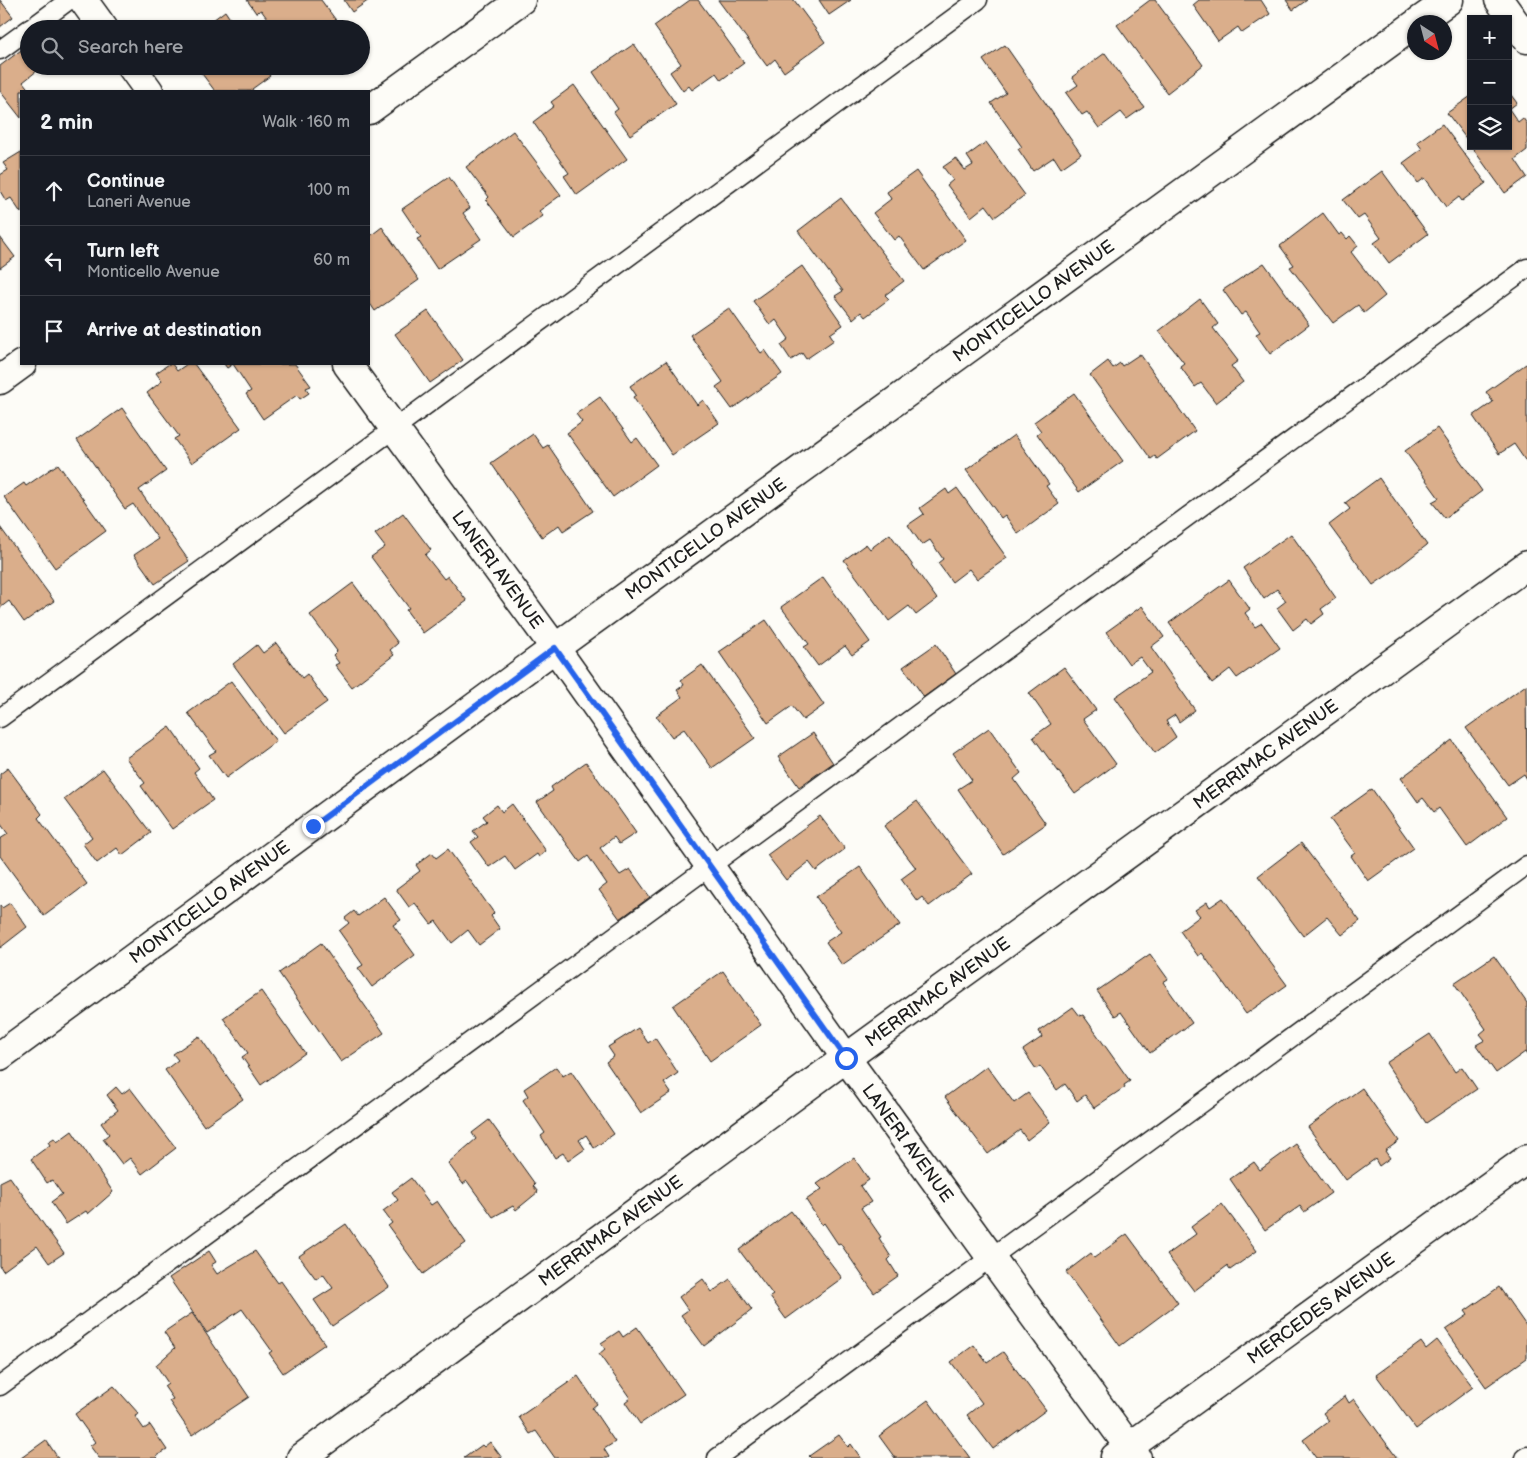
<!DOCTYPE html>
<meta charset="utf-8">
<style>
:root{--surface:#171b24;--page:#242831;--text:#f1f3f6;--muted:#9ea1a6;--line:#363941}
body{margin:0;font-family:"Balsamiq Sans",sans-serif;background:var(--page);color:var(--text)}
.controls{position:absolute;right:15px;top:15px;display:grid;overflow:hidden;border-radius:0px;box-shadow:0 1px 4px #0004}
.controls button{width:45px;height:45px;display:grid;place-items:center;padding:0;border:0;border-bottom:1px solid var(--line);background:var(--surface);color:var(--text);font:25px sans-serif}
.compass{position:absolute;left:1407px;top:15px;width:45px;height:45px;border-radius:50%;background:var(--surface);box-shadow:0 1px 4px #0004;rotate:144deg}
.stop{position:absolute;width:15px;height:15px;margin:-11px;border:4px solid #2563eb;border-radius:50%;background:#fff}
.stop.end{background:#2563eb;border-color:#fff;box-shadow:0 1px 5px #0008}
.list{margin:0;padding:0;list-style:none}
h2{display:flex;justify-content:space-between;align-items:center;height:65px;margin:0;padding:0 20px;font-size:21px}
h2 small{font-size:16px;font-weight:400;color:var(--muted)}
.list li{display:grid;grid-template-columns:32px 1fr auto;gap:15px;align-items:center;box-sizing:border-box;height:70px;padding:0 20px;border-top:1px solid var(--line)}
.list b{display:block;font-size:19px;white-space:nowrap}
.list p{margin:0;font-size:16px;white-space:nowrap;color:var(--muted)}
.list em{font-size:16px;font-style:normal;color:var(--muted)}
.icon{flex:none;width:28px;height:28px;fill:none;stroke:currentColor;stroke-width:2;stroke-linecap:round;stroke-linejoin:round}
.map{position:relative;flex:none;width:1527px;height:1458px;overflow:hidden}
.search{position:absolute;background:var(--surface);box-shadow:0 1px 4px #0004;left:20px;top:20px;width:350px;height:55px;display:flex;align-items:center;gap:12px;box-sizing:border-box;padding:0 18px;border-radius:28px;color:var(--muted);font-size:19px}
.panel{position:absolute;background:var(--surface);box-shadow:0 1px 4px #0004;left:20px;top:90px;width:350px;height:275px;border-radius:0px}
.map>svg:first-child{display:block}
</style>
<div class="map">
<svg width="1527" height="1458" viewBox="0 0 1527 1458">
<rect width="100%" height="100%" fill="#fdfcf7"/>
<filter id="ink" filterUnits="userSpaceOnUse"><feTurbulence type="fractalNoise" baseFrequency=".02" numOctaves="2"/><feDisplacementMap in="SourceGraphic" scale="10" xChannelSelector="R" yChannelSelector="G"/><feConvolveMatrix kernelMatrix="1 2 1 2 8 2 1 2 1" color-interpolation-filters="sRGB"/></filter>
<g filter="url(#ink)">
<g fill="#daae8b" stroke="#1c1c1c">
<polygon points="0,0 13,17 0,27"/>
<polygon points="247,0 321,0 338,23 331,29 275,29 261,10 256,13"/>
<polygon points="344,0 369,0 352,12"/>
<polygon points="690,0 698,0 744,63 721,80 716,73 692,90 689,86 683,91 670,72 681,64 654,26"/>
<polygon points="718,0 794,0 825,42 784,72 775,59 767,66"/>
<polygon points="819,0 851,0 829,15"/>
<polygon points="1150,0 1155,0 1203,65 1167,93 1117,25"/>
<polygon points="1199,0 1261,0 1270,14 1242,33 1238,27 1218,41 1193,5"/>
<polygon points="1286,0 1307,0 1293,10"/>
<polygon points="225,11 237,29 201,29"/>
<polygon points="29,44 29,66 43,66 23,82 30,91 21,91 21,118 0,91 0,66"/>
<polygon points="634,44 676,104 630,135 614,112 618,109 593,72"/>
<polygon points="1005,45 1081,154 1061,168 1054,157 1033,171 1018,149 1022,147 991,103 1006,93 983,60"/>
<polygon points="1105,53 1144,107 1127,119 1121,112 1099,128 1087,112 1082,115 1066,93 1078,85 1072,77"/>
<polygon points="196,66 263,66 270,76 252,89 253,91 215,91"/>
<polygon points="574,85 627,159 577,195 564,176 569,173 533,122 554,106 551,102"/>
<polygon points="1508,91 1517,103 1509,109 1518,122 1523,118 1527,124 1527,150 1515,159 1527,177 1505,193 1471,146 1508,146"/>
<polygon points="1471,96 1471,145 1447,113"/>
<polygon points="1442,124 1486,183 1462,201 1459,197 1446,207 1425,178 1418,183 1403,163 1422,149 1417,142"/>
<polygon points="513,131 561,195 539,211 543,216 514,237 486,200 489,197 466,167"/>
<polygon points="986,142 1025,195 995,217 986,205 971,217 947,185 953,180 943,167 956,158 965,170 973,165 967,156"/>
<polygon points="21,152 21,213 11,198 6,201 0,191 0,175 8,170 3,163"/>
<polygon points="916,171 966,240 924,270 899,236 894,240 873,213 891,199 887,192"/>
<polygon points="1382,171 1428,234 1389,263 1374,243 1381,238 1364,215 1358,219 1343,200"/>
<polygon points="449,177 470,208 463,213 481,239 437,269 417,239 421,237 402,209"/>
<polygon points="841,198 904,281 885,295 889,299 865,317 861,312 853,319 835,296 843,291 798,231"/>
<polygon points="1323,213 1339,235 1342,233 1347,239 1350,236 1358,246 1351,252 1385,296 1364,313 1358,305 1333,323 1290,267 1294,265 1280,246"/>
<polygon points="382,227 419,280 375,311 369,302 369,237"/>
<polygon points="0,237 15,257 0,268"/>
<polygon points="1264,263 1309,325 1270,354 1256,334 1260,332 1246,312 1241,315 1223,290"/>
<polygon points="802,266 843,325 830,334 834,340 806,359 802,353 791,360 781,345 789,339 776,320 770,325 753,301"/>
<polygon points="1200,299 1218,324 1213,328 1238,361 1231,366 1243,382 1216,403 1201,383 1195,387 1180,366 1184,363 1159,331"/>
<polygon points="729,308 761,353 765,350 782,374 732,409 716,387 723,382 690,335"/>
<polygon points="428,311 463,360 430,383 395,334"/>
<polygon points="1140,354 1195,431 1157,459 1155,456 1151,459 1090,375 1108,361 1113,368 1120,363 1122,366"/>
<polygon points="666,361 697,405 703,400 719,423 672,455 633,397 636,395 630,386"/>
<polygon points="169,364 172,364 177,371 187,364 194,364 241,428 192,463 174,439 179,436 147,393 162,381 156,373"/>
<polygon points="224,364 295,364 311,386 306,388 309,393 300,399 297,395 263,419 246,394 251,391 233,364 227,368"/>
<polygon points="1526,364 1527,366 1527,463 1514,444 1499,454 1473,416 1493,402 1486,392"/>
<polygon points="1074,393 1123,461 1079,492 1037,434 1041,431 1034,422"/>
<polygon points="600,397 632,442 637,438 657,465 613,497 567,433 582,422 576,414"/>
<polygon points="122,408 166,471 139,490 189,561 155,584 134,555 158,539 133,504 125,509 77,440"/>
<polygon points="1437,428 1482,491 1445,518 1432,502 1439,498 1405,451"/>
<polygon points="533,434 543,448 548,445 593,511 563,531 559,525 542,537 491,463"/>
<polygon points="1014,435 1049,484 1046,486 1059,504 1018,534 1005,515 1001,518 966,470"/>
<polygon points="58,464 106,531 55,568 4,497 24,483 26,486"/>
<polygon points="1379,478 1427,545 1392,572 1373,585 1329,525 1350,509 1345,503"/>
<polygon points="957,488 1007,558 977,579 969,569 952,582 938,563 943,559 930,540 922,545 908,525 924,514 920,508 946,489 949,494"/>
<polygon points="403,513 431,550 425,555 444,579 448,576 467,601 423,633 406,610 409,608 371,557 385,547 375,534"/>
<polygon points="0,527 54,601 24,622 9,601 0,608"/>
<polygon points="890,534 937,599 916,615 909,606 889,621 844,560 866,544 870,549"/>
<polygon points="1291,534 1336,598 1321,609 1324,614 1311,624 1307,619 1293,630 1277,608 1286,601 1277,589 1264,599 1243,568"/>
<polygon points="823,577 870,642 852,655 845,646 818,666 804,647 809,644 781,607"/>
<polygon points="1229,580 1250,609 1245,613 1255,627 1262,623 1280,648 1237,678 1230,669 1212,683 1169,623"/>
<polygon points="353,583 398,643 390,650 394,655 352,687 335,665 339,663 333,655 337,651 310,615"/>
<polygon points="1142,606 1164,637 1151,647 1195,710 1179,722 1175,715 1166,721 1176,737 1155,753 1115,697 1151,672 1140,657 1129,664 1106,632"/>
<polygon points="766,620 824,705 803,720 792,706 768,723 719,652"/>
<polygon points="276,643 302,678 307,674 327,702 284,733 233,664 257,645 263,653"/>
<polygon points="936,644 956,674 924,697 903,667"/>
<polygon points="702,665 755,738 712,768 684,729 672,737 656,716 682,697 677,690 684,685 681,680"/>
<polygon points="1064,667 1096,710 1083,719 1116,764 1075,794 1033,737 1051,724 1029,693"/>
<polygon points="231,681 276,741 226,778 209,755 216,751 188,713"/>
<polygon points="1526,685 1527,779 1524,774 1508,785 1466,728"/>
<polygon points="170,727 199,768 194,772 213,800 172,829 141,786 145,783 126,758"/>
<polygon points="989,728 1021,773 1014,779 1046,824 1003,854 958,789 972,780 953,753"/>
<polygon points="813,733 833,763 799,787 778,757"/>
<polygon points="1452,740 1507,817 1467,847 1439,808 1434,812 1423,798 1418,802 1401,778"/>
<polygon points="586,762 636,833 619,844 614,837 600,848 620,875 630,869 650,897 620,919 599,890 607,884 588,856 580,862 537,802 553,791 551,787"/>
<polygon points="8,768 42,814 38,818 87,884 44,916 0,856 0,839 8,834 0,823 0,774"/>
<polygon points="103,769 151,833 122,855 117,848 97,863 83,844 92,837 64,799"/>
<polygon points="1372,789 1414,848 1368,881 1351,856 1355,853 1330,819"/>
<polygon points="917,801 972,874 929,906 922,897 917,901 901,879 916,868 884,826"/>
<polygon points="512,804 546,851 539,857 537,854 515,870 505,856 489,867 471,842 478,837 473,831 487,821 483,816 497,805 502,812"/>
<polygon points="820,816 845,849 816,871 809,862 786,880 767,855"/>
<polygon points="1301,843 1360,921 1342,935 1327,917 1303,936 1258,876"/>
<polygon points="448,849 494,913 491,916 500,929 479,945 468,930 452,943 436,921 431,924 415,903 409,907 396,889 420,871 416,865 432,853 436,858"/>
<polygon points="860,867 900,925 842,965 826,942 841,932 816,897"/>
<polygon points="384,897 401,920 393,925 415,955 372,987 358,968 363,965 339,931 349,923 345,918 354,911 358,916"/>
<polygon points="1223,898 1287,985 1246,1014 1202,953 1198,956 1180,931 1200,916 1195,910 1207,902 1210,907"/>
<polygon points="10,903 27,927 0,948 0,905 2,908"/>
<polygon points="321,943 384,1033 341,1062 279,973"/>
<polygon points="1150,954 1168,979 1163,982 1192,1023 1150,1053 1121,1012 1115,1016 1097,991"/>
<polygon points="1494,956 1527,1003 1527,1055 1525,1052 1496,1073 1476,1045 1485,1040 1480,1034 1486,1029 1454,983"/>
<polygon points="723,971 761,1025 710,1061 673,1006"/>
<polygon points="261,991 305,1053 261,1085 242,1057 248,1053 223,1018"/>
<polygon points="1073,1007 1080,1016 1083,1015 1130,1081 1124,1085 1125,1087 1094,1108 1085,1095 1077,1101 1065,1084 1057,1090 1040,1066 1036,1069 1023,1050 1042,1037 1039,1031"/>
<polygon points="638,1028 648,1043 655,1038 678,1073 664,1083 671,1093 641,1113 606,1062 614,1056 608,1047"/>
<polygon points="1430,1034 1455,1072 1462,1067 1477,1089 1426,1123 1386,1063"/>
<polygon points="199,1036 243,1099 204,1126 165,1070 178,1060 173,1054"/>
<polygon points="987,1066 1014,1103 1028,1093 1050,1122 1027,1140 1020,1130 988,1154 945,1097"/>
<polygon points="556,1067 563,1076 571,1071 614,1134 594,1148 586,1135 579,1140 585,1149 568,1161 563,1153 555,1158 541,1136 545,1133 523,1100 528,1096 524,1089"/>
<polygon points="116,1087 122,1094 130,1088 176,1148 142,1174 130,1158 122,1164 103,1139 109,1134 101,1123 118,1110 107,1095"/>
<polygon points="1362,1088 1399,1141 1385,1151 1390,1158 1379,1166 1375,1159 1346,1180 1308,1127"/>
<polygon points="489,1120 535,1184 533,1186 538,1192 516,1210 513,1206 493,1217 467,1181 463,1184 448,1163 476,1139 472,1133"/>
<polygon points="72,1131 113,1192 88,1214 86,1211 66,1224 51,1202 62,1194 52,1180 47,1183 31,1159 50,1145 48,1142 54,1138 57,1142"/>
<polygon points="1296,1144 1331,1193 1304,1212 1300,1206 1265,1230 1230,1179 1254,1162 1260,1170"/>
<polygon points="854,1158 869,1180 860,1186 871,1202 861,1208 881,1237 879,1238 891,1257 888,1260 898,1276 874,1293 840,1243 838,1244 824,1223 822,1225 806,1200 822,1189 817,1184"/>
<polygon points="10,1177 64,1253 49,1263 37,1246 3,1271 0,1266 0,1182"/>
<polygon points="411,1178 431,1205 437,1201 466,1243 423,1274 388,1226 392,1223 383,1211 398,1200 392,1192"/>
<polygon points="1222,1204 1257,1251 1230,1270 1227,1266 1194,1291 1167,1255 1196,1234 1191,1227"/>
<polygon points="791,1211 842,1278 786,1319 770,1297 773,1295 739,1250"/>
<polygon points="346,1224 389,1287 332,1326 314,1300 333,1288 323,1274 316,1279 299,1256"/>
<polygon points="1127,1234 1178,1303 1120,1346 1066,1272 1091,1253 1094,1258"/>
<polygon points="209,1251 216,1262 211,1265 217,1274 255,1251 278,1283 281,1281 325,1344 283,1373 269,1353 272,1351 242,1309 207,1333 169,1278"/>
<polygon points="703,1279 712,1292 730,1279 752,1310 704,1346 681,1315 688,1310 679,1297"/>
<polygon points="1499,1287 1527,1327 1527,1358 1486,1387 1446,1330 1468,1315 1465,1311"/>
<polygon points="192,1313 249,1397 192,1435 169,1401 173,1399 164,1386 168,1383 156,1365 175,1348 164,1332"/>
<polygon points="637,1327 684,1394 640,1424 625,1402 630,1398 599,1354 605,1349 601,1343 619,1331 623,1337"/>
<polygon points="1437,1340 1473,1387 1416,1429 1376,1375 1421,1342 1426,1349"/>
<polygon points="974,1345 987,1363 1003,1352 1046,1410 993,1449 967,1415 982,1403 951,1362"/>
<polygon points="578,1376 597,1404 592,1408 615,1442 604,1449 609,1457 608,1458 555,1458 536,1431 530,1434 519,1417"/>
<polygon points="114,1386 139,1414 135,1416 144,1429 150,1425 167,1450 156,1456 158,1458 99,1458 90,1446 95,1442 75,1414"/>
<polygon points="1345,1396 1349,1403 1354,1399 1397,1458 1316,1458 1303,1440 1329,1421 1323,1413"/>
<polygon points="928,1400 970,1458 895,1458 879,1436"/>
<polygon points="839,1435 848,1447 851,1444 861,1458 811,1458 809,1456"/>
<polygon points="46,1440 58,1458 21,1458"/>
<polygon points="490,1442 502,1458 464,1458 482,1445 484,1447"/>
</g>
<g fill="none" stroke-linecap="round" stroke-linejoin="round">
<defs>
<g id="lane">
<polyline points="30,29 69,0"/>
<polyline points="0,50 29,29"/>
<polyline points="0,718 978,0"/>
<polyline points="0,1386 1527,268"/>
<polyline points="717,1458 1527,865"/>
<polyline points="1524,1458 1527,1456"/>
</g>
<g id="street">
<polyline points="83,0 104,29"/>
<polyline points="1499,0 1527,39"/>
<polyline points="131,66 149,91"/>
<polyline points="369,110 521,0"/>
<path id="s1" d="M347,364L555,648L846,1058L1137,1458"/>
<polyline points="0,380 22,364"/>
<path id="s2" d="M1115,1457L1527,1159"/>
<path id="s3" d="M301,1458L846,1058L1527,565"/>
</g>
<g id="secondary">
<polyline points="1418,22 1449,0"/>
<path id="s4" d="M0,1056L555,648L1414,25"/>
</g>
</defs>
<use href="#lane" stroke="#1c1c1c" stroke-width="21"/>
<use href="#street" stroke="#1c1c1c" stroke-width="31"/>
<use href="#secondary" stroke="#1c1c1c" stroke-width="31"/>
<use href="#lane" stroke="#fdfcf7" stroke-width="18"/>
<use href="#street" stroke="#fdfcf7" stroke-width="28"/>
<use href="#secondary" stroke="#fdfcf7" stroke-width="28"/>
</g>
</g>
<g fill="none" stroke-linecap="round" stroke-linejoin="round" filter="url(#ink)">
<polyline stroke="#2563eb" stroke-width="6" points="313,826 555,648 846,1058"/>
</g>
<g text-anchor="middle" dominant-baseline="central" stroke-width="4" stroke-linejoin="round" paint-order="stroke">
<g font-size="18" fill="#1c1c1c" stroke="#fdfcf7">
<text stroke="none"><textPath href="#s4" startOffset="1280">MONTICELLO AVENUE</textPath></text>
<text stroke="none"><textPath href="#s4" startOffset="875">MONTICELLO AVENUE</textPath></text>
<text stroke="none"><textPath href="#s1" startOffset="255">LANERI AVENUE</textPath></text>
<text stroke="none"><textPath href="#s3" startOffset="1194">MERRIMAC AVENUE</textPath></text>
<text stroke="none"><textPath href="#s4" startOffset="260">MONTICELLO AVENUE</textPath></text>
<text stroke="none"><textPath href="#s3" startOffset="789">MERRIMAC AVENUE</textPath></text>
<text stroke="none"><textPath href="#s1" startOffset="960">LANERI AVENUE</textPath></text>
<text stroke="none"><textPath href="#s3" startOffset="384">MERRIMAC AVENUE</textPath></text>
<text stroke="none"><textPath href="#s2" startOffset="254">MERCEDES AVENUE</textPath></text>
</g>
</g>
</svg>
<div class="controls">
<button>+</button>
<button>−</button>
<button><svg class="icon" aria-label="layers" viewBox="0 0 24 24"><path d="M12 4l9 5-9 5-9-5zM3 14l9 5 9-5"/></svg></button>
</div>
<svg class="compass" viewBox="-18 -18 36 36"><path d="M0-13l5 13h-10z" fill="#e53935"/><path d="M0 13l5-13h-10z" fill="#9ea1a6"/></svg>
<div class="stop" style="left:846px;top:1058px"></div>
<div class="stop end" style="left:313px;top:826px"></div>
<div class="search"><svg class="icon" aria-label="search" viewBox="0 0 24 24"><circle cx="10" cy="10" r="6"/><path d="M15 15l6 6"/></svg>Search here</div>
<section class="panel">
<h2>2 min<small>Walk · 160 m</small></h2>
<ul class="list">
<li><svg class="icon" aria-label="ahead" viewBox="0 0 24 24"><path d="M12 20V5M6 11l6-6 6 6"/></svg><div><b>Continue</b><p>Laneri Avenue</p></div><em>100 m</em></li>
<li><svg class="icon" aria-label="left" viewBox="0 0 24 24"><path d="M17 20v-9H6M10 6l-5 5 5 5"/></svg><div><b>Turn left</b><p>Monticello Avenue</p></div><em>60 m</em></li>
<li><svg class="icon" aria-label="arrive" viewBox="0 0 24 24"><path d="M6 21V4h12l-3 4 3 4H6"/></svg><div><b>Arrive at destination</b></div></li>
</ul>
</section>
</div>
